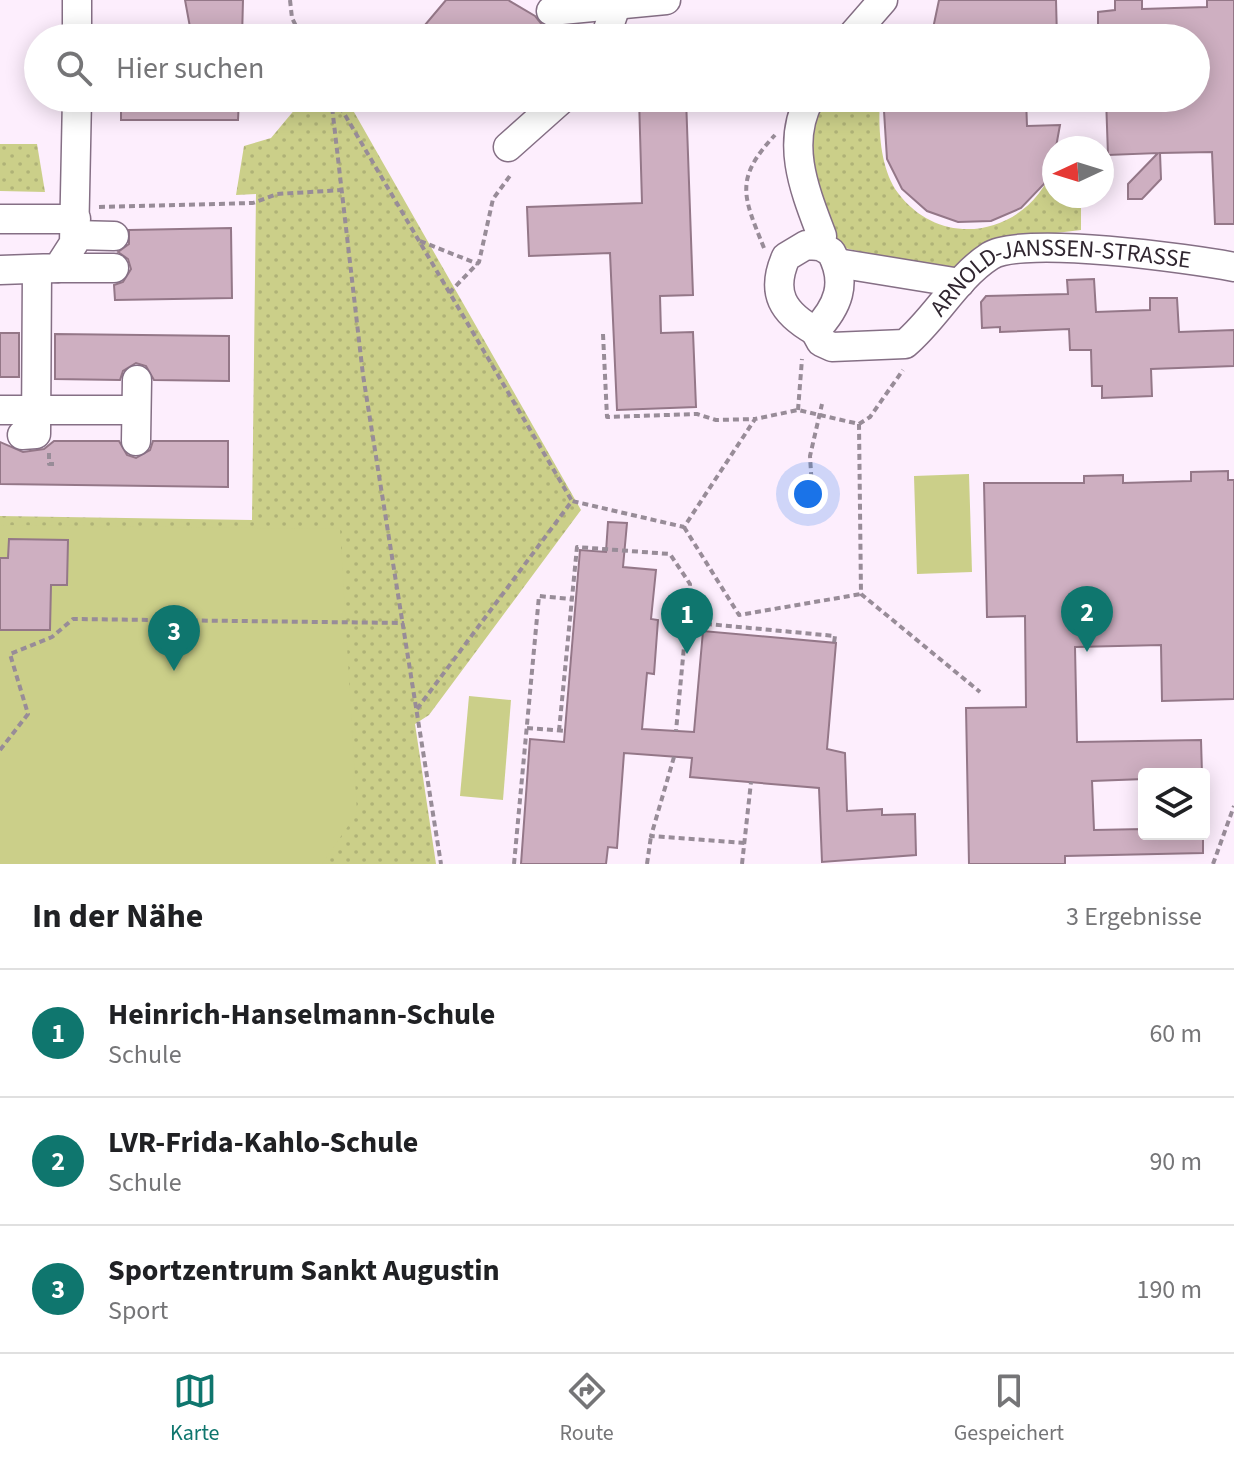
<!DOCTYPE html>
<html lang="de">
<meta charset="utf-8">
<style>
:root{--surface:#fff;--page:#f6f6f6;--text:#202124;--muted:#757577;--line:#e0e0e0;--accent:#0f766e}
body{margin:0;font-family:"Source Sans 3",sans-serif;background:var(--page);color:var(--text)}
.controls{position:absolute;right:24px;bottom:24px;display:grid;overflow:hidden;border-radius:8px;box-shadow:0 4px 20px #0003}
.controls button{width:72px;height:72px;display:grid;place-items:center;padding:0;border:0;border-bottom:2px solid var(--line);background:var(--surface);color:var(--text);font:40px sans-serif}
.compass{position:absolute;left:1042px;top:136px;width:72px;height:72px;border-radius:50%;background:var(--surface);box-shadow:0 4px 20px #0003;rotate:266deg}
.you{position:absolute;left:808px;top:494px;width:28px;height:28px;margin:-20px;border:6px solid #fff;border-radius:50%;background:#1a73e8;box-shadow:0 0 0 12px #1a73e833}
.badge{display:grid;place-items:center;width:52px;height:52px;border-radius:50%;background:var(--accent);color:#fff;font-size:26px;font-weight:700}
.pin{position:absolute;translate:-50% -66px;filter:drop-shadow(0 2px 4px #0008)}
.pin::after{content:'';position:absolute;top:42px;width:28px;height:24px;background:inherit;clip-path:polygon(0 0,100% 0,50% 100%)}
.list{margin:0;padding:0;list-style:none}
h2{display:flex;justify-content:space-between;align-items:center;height:104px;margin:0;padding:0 32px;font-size:34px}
h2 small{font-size:26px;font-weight:400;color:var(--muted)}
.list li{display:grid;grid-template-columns:52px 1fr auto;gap:24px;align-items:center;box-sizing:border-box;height:128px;padding:0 32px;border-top:2px solid var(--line)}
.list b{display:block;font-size:30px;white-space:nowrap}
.list p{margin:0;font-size:26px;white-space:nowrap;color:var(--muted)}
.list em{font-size:26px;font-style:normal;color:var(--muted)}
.icon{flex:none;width:44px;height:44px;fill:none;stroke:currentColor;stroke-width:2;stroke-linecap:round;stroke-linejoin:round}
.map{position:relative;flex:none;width:1234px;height:864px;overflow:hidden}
.search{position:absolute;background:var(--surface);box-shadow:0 4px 20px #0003;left:24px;right:24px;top:24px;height:88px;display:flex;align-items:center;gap:20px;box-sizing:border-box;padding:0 28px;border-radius:44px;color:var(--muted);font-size:30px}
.sheet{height:488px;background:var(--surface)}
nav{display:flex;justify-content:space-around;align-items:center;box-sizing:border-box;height:112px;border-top:2px solid var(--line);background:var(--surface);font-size:22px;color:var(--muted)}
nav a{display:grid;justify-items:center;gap:4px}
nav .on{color:var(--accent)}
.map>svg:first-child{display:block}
</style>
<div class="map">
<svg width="1234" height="864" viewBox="0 0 1234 864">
<defs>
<pattern id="grass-dots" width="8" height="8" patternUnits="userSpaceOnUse" patternTransform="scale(2)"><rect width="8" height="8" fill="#cbcf89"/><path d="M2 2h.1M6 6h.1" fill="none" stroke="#afb277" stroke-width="1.8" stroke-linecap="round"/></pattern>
</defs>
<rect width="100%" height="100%" fill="#fdeefd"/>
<g fill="url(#grass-dots)">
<polygon points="292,98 346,98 581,510 429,715 415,724 436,864 0,864 0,516 252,520 256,194 236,195 244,146 271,138 296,108"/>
<path d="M818,98H880C878,128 880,169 898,193C944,254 1031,233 1054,165V196H1081V230L996,240L951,272L840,247L803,154Z"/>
<polygon points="0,144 37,144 45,192 0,191"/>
</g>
<g fill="#cbcf89">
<polygon points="969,474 972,572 917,574 914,476"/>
<polygon points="0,525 340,529 357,813 322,864 0,864"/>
<polygon points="469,696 511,700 503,800 460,796"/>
</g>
<g fill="#ceafc1" stroke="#947788" stroke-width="2">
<polygon points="185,0 243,0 242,38 192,38"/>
<polygon points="446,0 508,0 535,16 543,26 556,28 574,38 414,38"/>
<polygon points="939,0 1056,0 1057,38 931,38"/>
<polygon points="1115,0 1142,0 1142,9 1207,7 1207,0 1234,0 1234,224 1215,224 1212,152 1160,153 1161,179 1142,199 1128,199 1128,184 1158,153 1108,155 1106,98 1196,98 1196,38 1098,38 1098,12 1115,10"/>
<polygon points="121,98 239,98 238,120 121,120"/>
<polygon points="639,98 686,98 693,295 660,296 661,333 693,332 696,407 617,410 610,253 529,256 527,207 642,203"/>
<polygon points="943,98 1026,98 1027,126 1060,125 1052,169 1044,184 1021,208 991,221 958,222 927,211 902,189 887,159 884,111 944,109"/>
<polygon points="231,228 232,298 115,300 114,285 123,282 131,269 128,259 118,252 129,244 129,230"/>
<polygon points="1094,279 1096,312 1150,310 1150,298 1177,298 1179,332 1234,330 1234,366 1151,369 1152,396 1102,398 1102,386 1092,386 1091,350 1070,350 1069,329 1000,332 1000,327 982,328 981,302 986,296 1068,294 1067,280"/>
<rect x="0" y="333" width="19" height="44"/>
<polygon points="55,334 229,336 229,381 154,380 146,366 136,363 123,371 120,380 55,379"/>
<polygon points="54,441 119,441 127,455 136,458 150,450 153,441 228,441 228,487 0,484 0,442 23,452 44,449"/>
<polygon points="1228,471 1228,480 1234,480 1234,699 1162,701 1161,645 1075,647 1077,742 1201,740 1202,774 1144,774 1144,779 1092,781 1094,830 1144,829 1144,834 1203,834 1203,853 1065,856 1065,864 969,864 966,708 1026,707 1025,616 987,617 984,483 1084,483 1084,476 1123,475 1123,483 1191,481 1191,472"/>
<polygon points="608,522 627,523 623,567 656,570 651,619 658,620 654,674 647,673 642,729 694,732 703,631 836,643 827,749 845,753 847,811 882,809 882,815 915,814 916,855 822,862 819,788 690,777 692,758 624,753 617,848 608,847 606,864 521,864 530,739 564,742 580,550 606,552"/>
<polygon points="9,539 68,540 67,585 51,585 50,630 0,630 0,558 8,558"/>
</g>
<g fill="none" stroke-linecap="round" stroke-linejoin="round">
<defs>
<g id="minor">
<polyline points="551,11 666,0"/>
<polyline points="77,38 77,0"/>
<polyline points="605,38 617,3"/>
<polyline points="850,38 883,0"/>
<path d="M810,98C785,144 805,191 822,236L820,246"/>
<polyline points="508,147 563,98"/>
<polyline points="0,219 76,219"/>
<polyline points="75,235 114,236"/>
<path d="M806,245L820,246L831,252C848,283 838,307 815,331C783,313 770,293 786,257Z"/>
<polyline points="837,263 960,283"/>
<polyline points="58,268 114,268"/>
<polyline points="0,270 58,268 74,243 77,98"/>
<path id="s1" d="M815,331L821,342L832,347L905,344C936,318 956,278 990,256C1022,235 1192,259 1234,267"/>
<polyline points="0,410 136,410"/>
<polyline points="22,435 36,434 37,270"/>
<polyline points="136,441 137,380"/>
</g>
</defs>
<use href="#minor" stroke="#856f85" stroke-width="31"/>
<g stroke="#988c98" stroke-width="4" stroke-dasharray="6 4" stroke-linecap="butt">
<polyline points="290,0 292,18 302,38"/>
<polyline points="331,98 363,375 441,864"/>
<polyline points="335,98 572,501"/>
<polyline points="99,207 253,203 277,194 343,190"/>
<polyline points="420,241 478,264"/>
<path d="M764,248C743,196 734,179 775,135"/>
<polyline points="449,293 479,262 493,199 512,173"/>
<polyline points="603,334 607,417 697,414 716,420 755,419"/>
<polyline points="798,410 802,359"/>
<polyline points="859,424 870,417 903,370"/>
<polyline points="49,453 49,464 54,464"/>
<polyline points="812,488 810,456 822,404"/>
<polyline points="684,527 739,615 861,594"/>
<polyline points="686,622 835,636 834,643"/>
<polyline points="417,709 572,501 684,527 755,419 798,410 859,424 861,594 980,692"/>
<polyline points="527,728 565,731"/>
<polyline points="559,731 577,547 670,554 690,584 676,731"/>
<polyline points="0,750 28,714 10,654 52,637 73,619 404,623"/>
<polyline points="674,757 651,836 745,843"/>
<polyline points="514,864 539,596 571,599"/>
<polyline points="647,864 651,836"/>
<polyline points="742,864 751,782"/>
<polyline points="1213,864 1234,806"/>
</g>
<use href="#minor" stroke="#fff" stroke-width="28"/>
</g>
<g text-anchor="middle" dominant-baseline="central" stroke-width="8" stroke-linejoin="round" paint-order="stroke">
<g font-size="24" fill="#302630" stroke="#fdeefd">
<text stroke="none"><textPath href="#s1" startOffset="282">ARNOLD-JANSSEN-STRASSE</textPath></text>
</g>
</g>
</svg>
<div class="controls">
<button><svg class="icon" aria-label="layers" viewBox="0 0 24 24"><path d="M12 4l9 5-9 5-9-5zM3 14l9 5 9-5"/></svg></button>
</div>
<svg class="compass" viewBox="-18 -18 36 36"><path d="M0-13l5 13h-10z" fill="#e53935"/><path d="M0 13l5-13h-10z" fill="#757577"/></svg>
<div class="you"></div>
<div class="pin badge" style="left:687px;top:654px">1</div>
<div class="pin badge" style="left:1087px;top:652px">2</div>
<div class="pin badge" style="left:174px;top:671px">3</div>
<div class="search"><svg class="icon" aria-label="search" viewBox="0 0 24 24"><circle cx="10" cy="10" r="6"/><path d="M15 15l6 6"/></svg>Hier suchen</div>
</div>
<section class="sheet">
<h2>In der Nähe<small>3 Ergebnisse</small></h2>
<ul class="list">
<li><span class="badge">1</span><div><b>Heinrich-Hanselmann-Schule</b><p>Schule</p></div><em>60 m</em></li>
<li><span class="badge">2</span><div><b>LVR-Frida-Kahlo-Schule</b><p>Schule</p></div><em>90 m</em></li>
<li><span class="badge">3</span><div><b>Sportzentrum Sankt Augustin</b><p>Sport</p></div><em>190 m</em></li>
</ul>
</section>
<nav>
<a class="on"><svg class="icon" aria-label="map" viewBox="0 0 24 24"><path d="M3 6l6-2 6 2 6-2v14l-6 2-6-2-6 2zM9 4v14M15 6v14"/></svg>Karte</a>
<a><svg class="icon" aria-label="directions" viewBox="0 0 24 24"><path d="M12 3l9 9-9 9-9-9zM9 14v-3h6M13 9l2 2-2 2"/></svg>Route</a>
<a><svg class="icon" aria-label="saved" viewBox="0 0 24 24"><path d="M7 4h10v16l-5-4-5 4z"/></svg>Gespeichert</a>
</nav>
